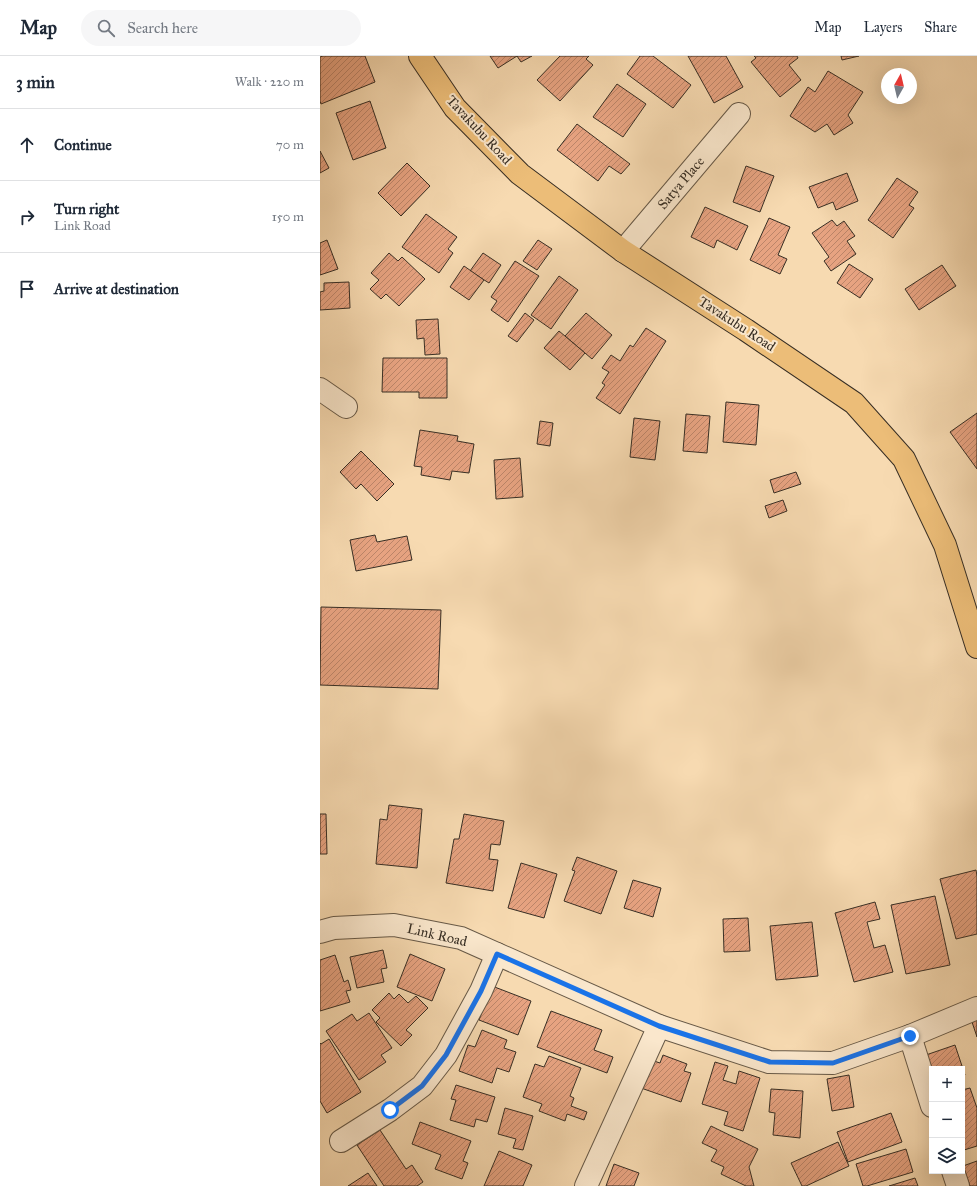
<!DOCTYPE html>
<meta charset="utf-8">
<style>
:root{--surface:#fff;--page:#f6f6f7;--text:#1f2937;--muted:#747a83;--line:#e0e1e3}
body{margin:0;font-family:"IM FELL Great Primer",serif;background:var(--page);color:var(--text)}
.controls{position:absolute;right:12px;bottom:12px;display:grid;overflow:hidden;border-radius:0px;box-shadow:0 4px 16px #0002}
.controls button{width:36px;height:36px;display:grid;place-items:center;padding:0;border:0;border-bottom:1px solid var(--line);background:var(--surface);color:var(--text);font:20px sans-serif}
.compass{position:absolute;left:561px;top:12px;width:36px;height:36px;border-radius:50%;background:var(--surface);box-shadow:0 4px 16px #0002;rotate:8deg}
.stop{position:absolute;width:12px;height:12px;margin:-9px;border:3px solid #1a73e8;border-radius:50%;background:#fff}
.stop.end{background:#1a73e8;border-color:#fff;box-shadow:0 1px 4px #0008}
.list{margin:0;padding:0;list-style:none}
h2{display:flex;justify-content:space-between;align-items:center;height:52px;margin:0;padding:0 16px;font-size:17px}
h2 small{font-size:13px;font-weight:400;color:var(--muted)}
.list li{display:grid;grid-template-columns:26px 1fr auto;gap:12px;align-items:center;box-sizing:border-box;height:72px;padding:0 16px;border-top:1px solid var(--line)}
.list b{display:block;font-size:15px;white-space:nowrap}
.list p{margin:0;font-size:13px;white-space:nowrap;color:var(--muted)}
.list em{font-size:13px;font-style:normal;color:var(--muted)}
.icon{flex:none;width:22px;height:22px;fill:none;stroke:currentColor;stroke-width:2;stroke-linecap:round;stroke-linejoin:round}
.map{position:relative;flex:none;width:657px;height:1130px;overflow:hidden}
header{display:flex;align-items:center;gap:24px;box-sizing:border-box;height:56px;padding:0 20px;background:var(--surface);border-bottom:1px solid var(--line)}
header strong{font-size:19px}
nav{display:flex;gap:22px;margin-inline-start:auto;font-size:14px}
.search{width:280px;height:36px;background:var(--page);display:flex;align-items:center;gap:10px;box-sizing:border-box;padding:0 14px;border-radius:22px;color:var(--muted);font-size:15px}
main{display:flex}
aside{flex:1;background:var(--surface)}
.map>svg:first-child{display:block}
</style>
<header>
<strong>Map</strong>
<div class="search"><svg class="icon" aria-label="search" viewBox="0 0 24 24"><circle cx="10" cy="10" r="6"/><path d="M15 15l6 6"/></svg>Search here</div>
<nav><a>Map</a><a>Layers</a><a>Share</a></nav>
</header>
<main>
<aside>
<h2>3 min<small>Walk · 220 m</small></h2>
<ul class="list">
<li><svg class="icon" aria-label="ahead" viewBox="0 0 24 24"><path d="M12 20V5M6 11l6-6 6 6"/></svg><div><b>Continue</b></div><em>70 m</em></li>
<li><svg class="icon" aria-label="right" viewBox="0 0 24 24"><path d="M7 20v-9h11M14 6l5 5-5 5"/></svg><div><b>Turn right</b><p>Link Road</p></div><em>150 m</em></li>
<li><svg class="icon" aria-label="arrive" viewBox="0 0 24 24"><path d="M6 21V4h12l-3 4 3 4H6"/></svg><div><b>Arrive at destination</b></div></li>
</ul>
</aside>
<div class="map">
<svg width="657" height="1130" viewBox="0 0 657 1130">
<defs>
<pattern id="building-hatch" width="6" height="6" patternUnits="userSpaceOnUse"><rect width="6" height="6" fill="#e7a381"/><path d="M-1 1l2-2M0 6l6-6M5 7l2-2" fill="none" stroke="#bc8569"/></pattern>
</defs>
<rect width="100%" height="100%" fill="#f7dab1"/>
<filter id="stains"><feTurbulence type="fractalNoise" baseFrequency=".005" numOctaves="4"/><feColorMatrix values="0 0 0 0 .2 0 0 0 0 .09 0 0 0 0 .02 0 0 0 .5 -.17"/></filter>
<radialGradient id="worn" r=".72"><stop offset=".6" stop-color="#630" stop-opacity="0"/><stop offset="1" stop-color="#630" stop-opacity=".3"/></radialGradient>
<g fill="url(#building-hatch)" stroke="#372e24">
<polygon points="3,0 45,0 55,26 1,48 0,45 0,1"/>
<polygon points="170,0 197,0 178,12"/>
<polygon points="197,0 212,0 201,6"/>
<polygon points="240,0 269,0 266,3 273,9 240,45 217,24"/>
<polygon points="320,0 333,0 371,29 353,52 307,18"/>
<polygon points="368,0 406,0 423,31 394,47"/>
<polygon points="434,0 477,0 478,2 469,9 481,24 460,41 431,6 436,2"/>
<polygon points="521,0 539,0 522,4"/>
<polygon points="508,15 543,36 528,59 533,67 514,79 507,68 495,76 470,60 488,31 495,36"/>
<polygon points="297,28 326,48 303,81 273,61"/>
<polygon points="50,45 66,92 33,104 16,57"/>
<polygon points="257,68 310,108 301,118 289,110 278,125 237,94"/>
<polygon points="0,95 9,112 0,117"/>
<polygon points="87,107 110,130 81,160 58,137"/>
<polygon points="426,110 454,120 440,156 413,146"/>
<polygon points="527,117 538,145 516,154 513,146 498,152 489,131"/>
<polygon points="577,122 598,136 589,149 594,152 573,182 548,164"/>
<polygon points="385,151 428,170 417,194 397,184 394,192 371,181"/>
<polygon points="106,158 137,181 128,193 133,197 119,217 82,191"/>
<polygon points="449,162 470,171 458,199 467,203 460,218 430,204"/>
<polygon points="512,164 517,170 524,165 535,180 527,185 536,198 511,215 504,205 509,201 492,177"/>
<polygon points="7,184 18,213 0,219 0,187"/>
<polygon points="218,184 232,193 217,214 203,205"/>
<polygon points="69,197 78,205 82,201 105,223 79,250 66,238 61,243 50,233 59,224 51,217"/>
<polygon points="163,197 181,209 169,227 150,215"/>
<polygon points="195,205 219,220 188,266 171,254 177,245 171,241"/>
<polygon points="529,208 553,223 540,242 517,227"/>
<polygon points="622,209 636,230 599,254 585,233"/>
<polygon points="144,210 164,224 149,244 130,231"/>
<polygon points="239,220 258,234 231,273 211,259"/>
<polygon points="29,226 30,252 0,254 0,236 4,235 4,227"/>
<polygon points="205,257 214,264 197,286 188,280"/>
<polygon points="266,257 292,279 272,303 245,280"/>
<polygon points="118,263 120,298 105,299 104,282 97,283 96,264"/>
<polygon points="326,272 346,285 300,358 276,342 285,329 282,327 289,316 282,312 291,299 300,305 310,289 313,291"/>
<polygon points="239,275 265,297 250,314 224,292"/>
<polygon points="63,302 127,302 127,342 99,342 99,336 62,336"/>
<polygon points="406,346 439,349 436,389 403,386"/>
<polygon points="657,357 657,413 630,376"/>
<polygon points="366,358 390,360 387,397 363,395"/>
<polygon points="314,362 340,365 335,404 310,401"/>
<polygon points="220,365 233,367 230,390 217,388"/>
<polygon points="100,374 138,380 137,385 154,388 149,417 132,415 130,424 101,419 102,411 94,410"/>
<polygon points="41,395 74,428 57,445 41,428 36,433 20,416"/>
<polygon points="200,402 203,441 176,443 174,404"/>
<polygon points="476,416 481,428 454,437 450,424"/>
<polygon points="463,444 467,455 449,462 445,450"/>
<polygon points="55,479 57,486 87,480 92,504 36,515 30,484"/>
<polygon points="1,551 121,554 118,633 0,629"/>
<polygon points="69,749 102,753 97,812 56,808 60,763 67,764"/>
<polygon points="0,758 6,758 7,798 0,798"/>
<polygon points="144,758 184,765 180,789 171,788 169,803 178,804 173,835 126,827 134,783 139,783"/>
<polygon points="257,801 297,815 281,858 244,845 255,815 252,814"/>
<polygon points="201,807 237,818 224,862 188,852"/>
<polygon points="656,814 657,820 657,878 636,883 620,823"/>
<polygon points="313,824 341,832 333,861 304,852"/>
<polygon points="615,840 630,909 586,918 571,849"/>
<polygon points="555,846 560,863 547,866 554,892 565,889 573,916 534,926 515,857"/>
<polygon points="428,862 430,895 404,896 403,863"/>
<polygon points="492,866 498,920 456,924 450,870"/>
<polygon points="63,894 67,912 61,913 64,926 37,932 30,901"/>
<polygon points="90,898 125,913 112,945 77,931"/>
<polygon points="15,899 24,926 28,924 31,934 26,935 30,946 0,955 0,904"/>
<polygon points="172,930 211,945 198,979 159,964"/>
<polygon points="69,937 74,943 79,938 88,947 96,940 108,952 86,974 92,979 81,990 56,966 60,962 52,954"/>
<polygon points="231,955 282,974 274,994 293,1001 287,1017 217,991"/>
<polygon points="49,957 72,992 61,999 66,1006 39,1024 6,975 32,958 37,965"/>
<polygon points="657,961 657,981 651,963"/>
<polygon points="162,974 187,984 184,992 196,996 189,1016 177,1012 172,1027 139,1015 148,989 155,991"/>
<polygon points="9,983 41,1036 7,1057 0,1045 0,987 1,988"/>
<polygon points="635,989 645,1019 642,1020 642,1013 612,1013 612,1027 603,1000"/>
<polygon points="343,999 367,1008 364,1015 371,1017 361,1046 321,1032 331,1004 340,1007"/>
<polygon points="229,1000 261,1012 250,1040 254,1042 251,1050 267,1056 264,1064 247,1058 245,1065 219,1055 222,1048 203,1041 215,1008 224,1011"/>
<polygon points="395,1006 408,1010 403,1024 416,1028 419,1015 440,1022 423,1075 404,1069 408,1056 382,1048"/>
<polygon points="529,1019 534,1051 512,1055 507,1023"/>
<polygon points="136,1029 175,1041 167,1066 156,1063 154,1071 130,1064 136,1044 131,1043"/>
<polygon points="650,1032 657,1052 657,1090 644,1094 642,1088 642,1034"/>
<polygon points="451,1033 483,1035 480,1082 453,1079 455,1057 449,1056"/>
<polygon points="185,1052 213,1060 203,1094 193,1092 196,1083 178,1078"/>
<polygon points="571,1057 582,1086 528,1106 517,1076"/>
<polygon points="100,1066 151,1085 143,1105 148,1107 142,1123 115,1113 121,1099 92,1088"/>
<polygon points="391,1070 438,1093 429,1111 434,1130 426,1130 401,1118 404,1111 391,1105 397,1094 382,1087"/>
<polygon points="60,1074 86,1113 92,1109 103,1126 97,1130 64,1130 37,1089"/>
<polygon points="518,1086 529,1110 486,1130 482,1130 471,1107"/>
<polygon points="586,1093 593,1116 547,1130 543,1130 536,1108"/>
<polygon points="179,1095 212,1109 203,1130 164,1130"/>
<polygon points="657,1105 657,1130 650,1130 643,1110"/>
<polygon points="294,1108 319,1117 314,1130 286,1130"/>
<polygon points="48,1117 57,1130 28,1130"/>
<polygon points="595,1122 598,1130 569,1130"/>
</g>
<g fill="none" stroke-linecap="round" stroke-linejoin="round">
<defs>
<g id="minor">
<polyline points="303,195 419,58"/>
<polyline points="0,333 26,351"/>
<polyline points="0,876 14,872 74,869 141,882 339,970 449,1006 513,1007 590,980 657,952"/>
<polyline points="590,980 612,1050"/>
<polyline points="21,1085 70,1054 102,1030 126,999 161,935 177,898"/>
<polyline points="633,1115 638,1130"/>
<polyline points="266,1130 339,970"/>
</g>
<polyline id="major" points="100,0 135,52 200,118 303,195 426,274 534,347 584,403 625,489 657,591"/>
</defs>
<use href="#minor" stroke="#675947" stroke-width="24"/>
<use href="#major" stroke="#372e24" stroke-width="24"/>
<use href="#minor" stroke="#fae7cc" stroke-width="22"/>
<use href="#major" stroke="#ecbd78" stroke-width="22"/>
</g>
<g fill="none" stroke-linecap="round" stroke-linejoin="round">
<polyline stroke="#1a73e8" stroke-width="5" points="70,1054 102,1030 126,999 161,935 177,898 339,970 450,1006 513,1007 590,980"/>
</g>
<g text-anchor="middle" dominant-baseline="central" stroke-width="4" stroke-linejoin="round" paint-order="stroke">
<g font-size="14" fill="#372e24" stroke="#fae7cc">
<text transform="translate(159 74) rotate(47)">Tavakubu Road</text>
<text transform="translate(361 127) rotate(-50)">Satya Place</text>
<text transform="translate(417 268) rotate(33)">Tavakubu Road</text>
<text transform="translate(117 879) rotate(13)">Link Road</text>
</g>
</g>
<rect width="100%" height="100%" filter="url(#stains)"/>
<rect width="100%" height="100%" fill="url(#worn)"/>
</svg>
<div class="controls">
<button>+</button>
<button>−</button>
<button><svg class="icon" aria-label="layers" viewBox="0 0 24 24"><path d="M12 4l9 5-9 5-9-5zM3 14l9 5 9-5"/></svg></button>
</div>
<svg class="compass" viewBox="-18 -18 36 36"><path d="M0-13l5 13h-10z" fill="#e53935"/><path d="M0 13l5-13h-10z" fill="#747a83"/></svg>
<div class="stop" style="left:70px;top:1054px"></div>
<div class="stop end" style="left:590px;top:980px"></div>
</div>
</main>
